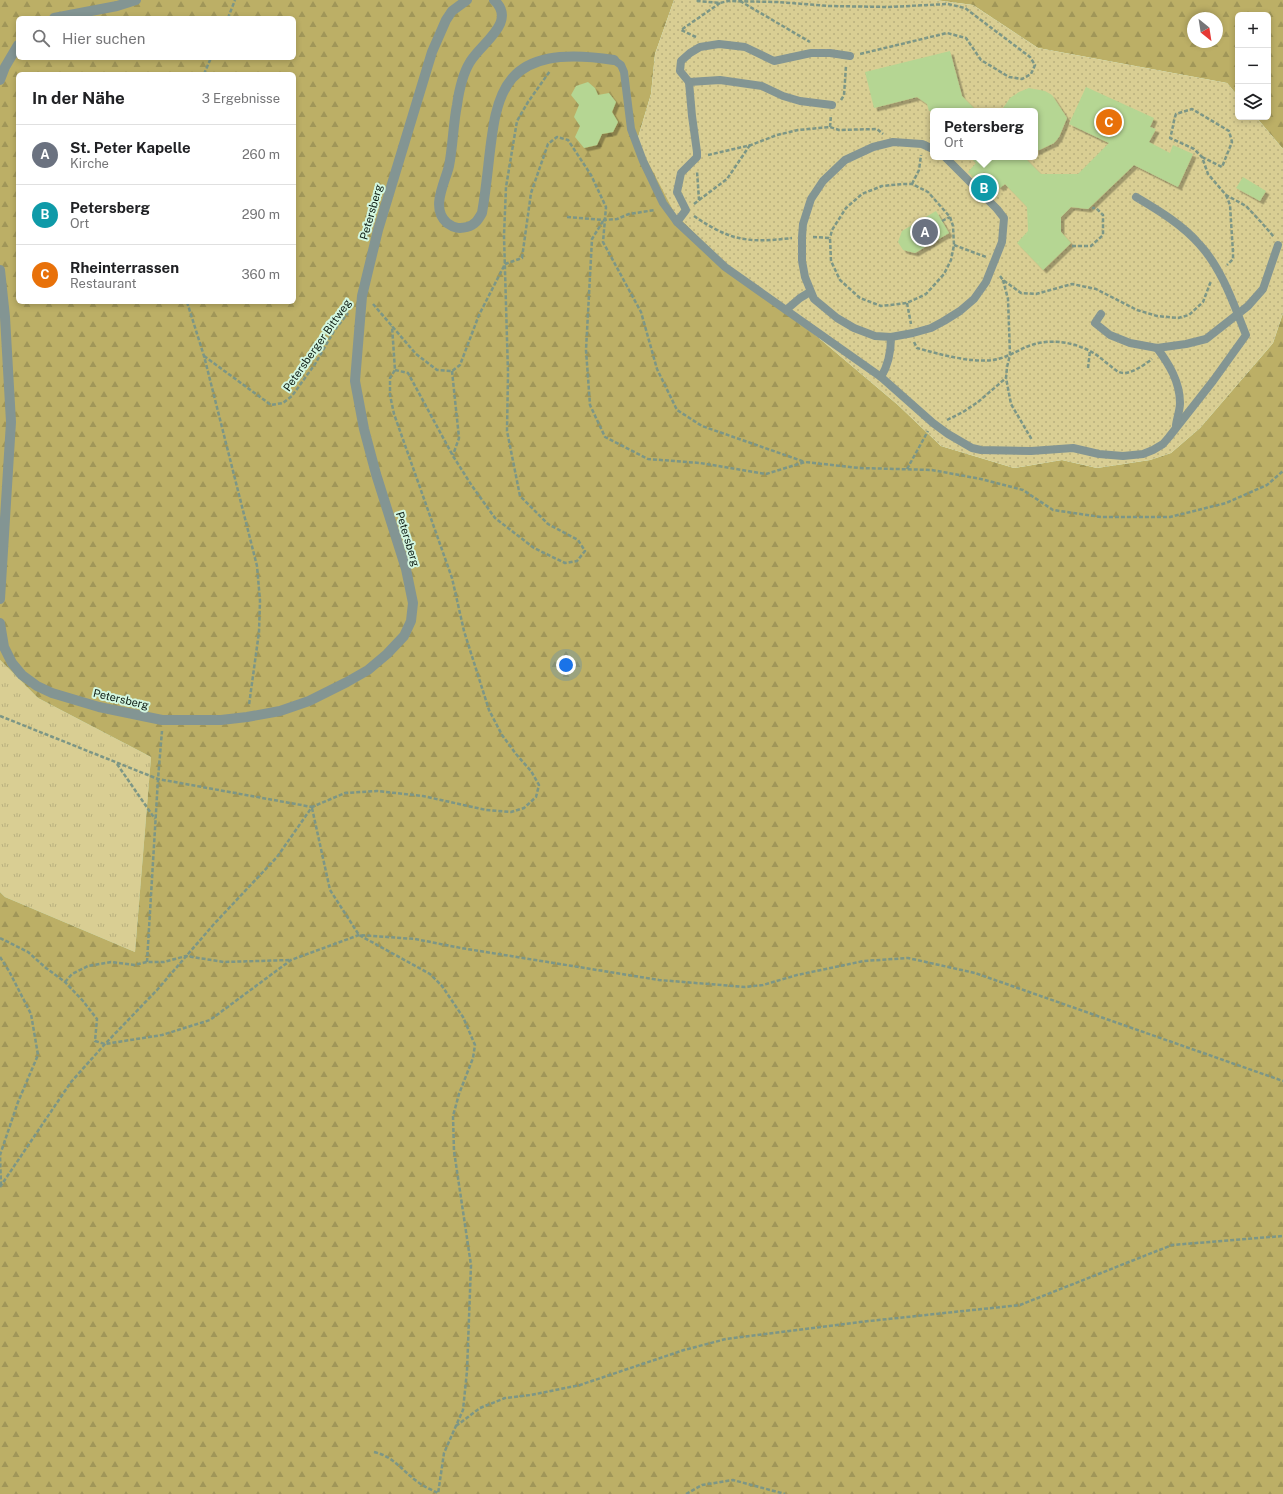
<!DOCTYPE html>
<html lang="de">
<meta charset="utf-8">
<style>
:root{--surface:#fff;--page:#f6f6f6;--text:#202124;--muted:#757577;--line:#e0e0e0;--accent:#bb2b51}
body{margin:0;font-family:"Public Sans",sans-serif;background:var(--page);color:var(--text)}
.controls{position:absolute;right:12px;top:12px;display:grid;overflow:hidden;border-radius:6px;box-shadow:0 2px 6px #0003}
.controls button{width:36px;height:36px;display:grid;place-items:center;padding:0;border:0;border-bottom:1px solid var(--line);background:var(--surface);color:var(--text);font:20px sans-serif}
.compass{position:absolute;left:1187px;top:12px;width:36px;height:36px;border-radius:50%;background:var(--surface);box-shadow:0 2px 6px #0003;rotate:150deg}
.you{position:absolute;left:566px;top:665px;width:14px;height:14px;margin:-10px;border:3px solid #fff;border-radius:50%;background:#1a73e8;box-shadow:0 0 0 6px #1a73e833}
.badge{display:grid;place-items:center;width:26px;height:26px;border-radius:50%;background:var(--accent);color:#fff;font-size:13px;font-weight:700}
.pin{position:absolute;translate:-50% -50%;border:2px solid #fff;box-shadow:0 1px 4px #0006}
.popup{position:absolute;left:930px;top:108px;width:108px;height:52px;box-sizing:border-box;display:grid;place-content:center;border-radius:6px;background:var(--surface);filter:drop-shadow(0 1px 3px #0005);font-size:13px;white-space:nowrap;color:var(--muted)}
.popup b{font-size:15px;color:var(--text)}
.popup::after{content:'';position:absolute;left:50%;top:100%;margin-left:-8px;border:8px solid transparent;border-top-color:var(--surface)}
.list{margin:0;padding:0;list-style:none}
h2{display:flex;justify-content:space-between;align-items:center;height:52px;margin:0;padding:0 16px;font-size:17px}
h2 small{font-size:13px;font-weight:400;color:var(--muted)}
.list li{display:grid;grid-template-columns:26px 1fr auto;gap:12px;align-items:center;box-sizing:border-box;height:60px;padding:0 16px;border-top:1px solid var(--line)}
.list b{display:block;font-size:15px;white-space:nowrap}
.list p{margin:0;font-size:13px;white-space:nowrap;color:var(--muted)}
.list em{font-size:13px;font-style:normal;color:var(--muted)}
.icon{flex:none;width:22px;height:22px;fill:none;stroke:currentColor;stroke-width:2;stroke-linecap:round;stroke-linejoin:round}
.map{position:relative;flex:none;width:1283px;height:1494px;overflow:hidden}
.search{position:absolute;background:var(--surface);box-shadow:0 2px 6px #0003;left:16px;top:16px;width:280px;height:44px;display:flex;align-items:center;gap:10px;box-sizing:border-box;padding:0 14px;border-radius:6px;color:var(--muted);font-size:15px}
.panel{position:absolute;background:var(--surface);box-shadow:0 2px 6px #0003;left:16px;top:72px;width:280px;height:232px;border-radius:6px}
.map>svg:first-child{display:block}
</style>
<div class="map">
<svg width="1283" height="1494" viewBox="0 0 1283 1494">
<defs>
<pattern id="grass-tufts" width="24" height="20" patternUnits="userSpaceOnUse"><rect width="24" height="20" fill="#d9ce93"/><path d="M3 7l-1-3M5 7V3M7 7l1-3M15 17l-1-3M17 17v-4M19 17l1-3" fill="none" stroke="#b9b07e"/></pattern>
<pattern id="forest-firs" width="22" height="20" patternUnits="userSpaceOnUse"><rect width="22" height="20" fill="#bcaf66"/><path d="M5 1l3.5 6h-7zM16 11l3.5 6h-7z" fill="#a09658"/></pattern>
<pattern id="park-dots" width="8" height="8" patternUnits="userSpaceOnUse"><rect width="8" height="8" fill="#d9ce93"/><path d="M2 2h.1M6 6h.1" fill="none" stroke="#b9b07e" stroke-width="1.8" stroke-linecap="round"/></pattern>
<filter id="shadow"><feDropShadow dx="3.5" dy="3.5" stdDeviation="0" flood-color="#0004"/></filter>
</defs>
<rect width="100%" height="100%" fill="#d3f7e1"/>
<polygon fill="url(#grass-tufts)" points="0,660 38,698 151,757 135,952 5,897 0,892"/>
<g fill="url(#forest-firs)" fill-rule="evenodd">
<path d="M0,0H674L655,54L651,94L637,141L820,339L898,405L941,446L1014,468L1062,460L1097,468L1150,460L1171,453L1200,428L1273,343L1283,313V1494H0V892L5,897L135,952L151,757L38,698L0,660ZM18,18H294V58H18ZM18,74H294V302H18Z"/>
<path d="M935,0H1283V149L1256,117H1268V15H1238V96L1227,83L1038,48L973,5ZM1193,18H1217V42H1193Z"/>
</g>
<path fill="url(#park-dots)" fill-rule="evenodd" d="M674,0H935L973,5L1038,48L1227,83L1238,96V117H1256L1283,149V313L1273,343L1200,428L1171,453L1150,460L1097,468L1062,460L1014,468L941,446L898,405L820,339L737,275L675,214L637,141L651,94L655,54ZM933,111H1035V157H933Z"/>
<g fill="#b5d693" filter="url(#shadow)">
<polygon points="950,51 962,96 977,111 929,111 927,104 917,97 874,108 865,72"/>
<polygon points="588,82 595,88 598,95 609,93 616,102 612,112 618,122 613,132 602,134 597,145 584,148 575,137 580,126 574,117 579,105 571,95 576,86"/>
<polygon points="1086,87 1154,118 1150,127 1156,129 1149,142 1170,153 1173,145 1193,154 1178,187 1134,165 1088,209 1071,207 1061,217 1061,232 1071,243 1043,270 1017,243 1028,231 1027,207 1005,184 1000,188 984,172 976,180 968,172 976,163 970,157 1024,157 1041,174 1078,174 1109,143 1069,124"/>
<polygon points="1029,88 1045,91 1052,95 1067,118 1059,137 1054,143 1035,152 1035,111 1001,111 1010,98 1019,92"/>
<polygon points="1243,177 1266,191 1260,201 1236,188"/>
<polygon points="936,211 949,233 915,253 903,250 898,242 902,231"/>
</g>
<g fill="none" stroke-linecap="round" stroke-linejoin="round">
<g stroke="#7c9686" stroke-width="2.5" stroke-dasharray="4 2" stroke-linecap="butt">
<polyline points="697,0 698,1 720,3 728,1 778,2 829,6 889,7 948,4 965,8 1030,57 1035,65 1031,74 1022,79 1009,77 981,60 966,38 947,33 860,54"/>
<polyline points="740,1 810,42"/>
<polyline points="228,18 235,0"/>
<polyline points="696,37 681,30 720,3"/>
<polyline points="204,74 211,58"/>
<polyline points="841,100 844,95 846,66"/>
<polyline points="830,127 831,115"/>
<polyline points="708,155 751,145 777,135 798,130 830,127 839,130 877,129 883,134"/>
<path d="M1202,157L1222,167L1232,142L1229,131L1192,109L1176,114C1173,122 1173,129 1170,138L1194,149L1202,157L1208,174L1226,195L1246,206L1261,222L1274,237"/>
<polyline points="912,184 919,170 921,155"/>
<polyline points="1226,195 1230,205 1233,253 1233,259 1227,265"/>
<polyline points="699,200 727,179 750,145"/>
<polyline points="694,204 699,200 697,171"/>
<path d="M694,216C705,224 726,236 739,238C756,242 775,240 792,238"/>
<polyline points="567,217 604,220 617,219 629,214 655,210"/>
<polyline points="603,221 592,239 586,350 590,405 605,437 648,459 700,463 766,474 805,462 859,468 932,470 981,479 1023,490 1053,510 1101,517 1170,517 1226,503 1267,485 1283,471"/>
<polyline points="942,221 950,217"/>
<polyline points="813,237 830,238 831,261 840,280 860,298 881,306 907,303 926,294 944,274 951,260 954,245 953,226 950,217 928,192 912,184 903,184 882,186 862,194 846,208 832,230 830,238"/>
<polyline points="954,245 986,257"/>
<polyline points="1072,246 1091,246 1103,235 1103,215 1096,208 1092,208"/>
<polyline points="1000,276 1003,280 1021,293 1036,294 1072,284 1096,289 1137,310 1157,316 1178,318 1189,315 1203,302 1211,281"/>
<polyline points="1003,280 1008,299 1010,355 1007,367 1006,378 1011,404 1032,440"/>
<polyline points="187,302 204,356 257,566 260,601 259,632 249,705"/>
<polyline points="907,303 911,324"/>
<polyline points="373,304 416,354 437,370 452,371 460,365 479,315 505,264 522,258 531,193 548,144 557,137 568,140 591,175 606,207 603,242 641,312 657,369 677,410 702,426 805,462"/>
<path d="M914,342L917,348C938,354 971,363 992,360C1004,359 1015,352 1026,347C1048,338 1070,341 1090,351C1100,356 1108,365 1117,371C1127,378 1144,365 1152,359"/>
<polyline points="204,356 271,405 283,403 292,396 315,364 334,331 348,313"/>
<polyline points="1088,368 1090,351"/>
<polyline points="395,370 408,373 453,456 472,486 495,518 534,548 565,563 577,561 585,551 578,540 548,524 520,496 507,431 508,373 504,236 506,187 517,121 528,102 550,71"/>
<polyline points="452,371 459,438 453,455"/>
<polyline points="947,420 963,412 978,402 1006,378"/>
<polyline points="907,469 928,431"/>
<polyline points="0,716 158,779 312,807"/>
<polyline points="117,764 155,819"/>
<polyline points="312,808 330,890 359,935 430,974 442,986 463,1017 475,1045 473,1058 459,1094 453,1116 454,1151 471,1265 467,1371 463,1410 444,1453 438,1494"/>
<polyline points="0,938 28,952 46,968 65,982 83,1001 97,1019 95,1041 105,1044 162,1035 210,1020 291,960 359,935 415,939 461,948 659,980 745,987 763,985 797,975 864,961 908,958 975,973 1283,1081"/>
<polyline points="0,957 9,971 31,1014 38,1055 18,1102 0,1155 1,1185"/>
<polyline points="147,962 158,779 162,731"/>
<polyline points="65,982 72,974 88,966 111,962 134,965 147,962 164,962 186,956 224,962 291,960"/>
<polyline points="0,1187 71,1082 105,1044 157,990 214,924 277,857 312,807 345,793 377,791 423,796 486,810 511,812 524,808 536,797 539,785 531,771 516,754 502,735 489,710 464,631 452,578 394,414 390,395 390,378 395,370 392,326"/>
<polyline points="456,1426 480,1408 505,1398 531,1395 580,1385 684,1350 726,1339 860,1322 1020,1305 1172,1245 1283,1236"/>
<path d="M374,1452C395,1457 402,1471 418,1482C424,1487 432,1490 438,1493"/>
<polyline points="686,1494 702,1485 733,1480 785,1494"/>
</g>
<g stroke="#839593" stroke-width="8">
<path d="M614,60L621,65L624,72L631,129L643,161L663,203L677,222L725,267L881,377L933,423L948,434L972,448L981,450L1031,451L1073,448L1099,454L1123,456L1143,454L1153,450L1163,444L1169,437L1213,381L1246,335C1234,305 1222,269 1200,245C1183,225 1158,210 1136,197"/>
<polyline points="689,82 720,80 762,86 783,96 800,101 832,105"/>
<polyline points="933,149 922,144 893,142 873,147 845,160 823,181 811,199 803,224 802,237 802,261 805,277 814,299 837,318 854,328 875,336 891,337 913,333 931,328 944,321 960,311 974,299 986,282 1002,242 1004,218 997,209 945,157"/>
<polyline points="677,222 686,210 677,192 681,173 697,157 697,152 692,116 689,82 680,71 681,61 690,53 700,47 719,44 745,47 774,61 811,53 830,53 850,56"/>
<polyline points="786,310 800,298 810,292"/>
<polyline points="1101,314 1095,323 1110,335 1130,343 1157,348 1186,344 1206,339 1248,306 1263,289 1278,245"/>
<path d="M1157,348C1169,364 1180,382 1180,403C1180,410 1177,418 1176,425"/>
<path d="M881,377C889,364 891,352 891,337"/>
</g>
<g stroke="#839593" stroke-width="10">
<path d="M494,0C518,22 481,43 470,62C462,75 459,91 457,105C453,125 453,146 449,166C445,183 430,208 447,223C454,228 459,229 467,227C475,225 478,220 482,213C499,115 478,39 614,60"/>
<polyline points="54,18 117,6 136,0"/>
<polyline points="0,80 5,67 18,45"/>
<polyline points="0,270 5,317 11,422 0,599"/>
<polyline points="0,623 4,647 12,663 22,675 37,686 52,693 99,707 162,720 221,720 247,717 280,711 309,701 347,682 368,670 387,654 404,636 411,621 413,603 406,569 376,474 364,429 355,381 362,296 378,230 432,52 446,20 452,11 467,0"/>
</g>
</g>
<g text-anchor="middle" dominant-baseline="central" stroke-width="4" stroke-linejoin="round" paint-order="stroke">
<g font-size="11" fill="#0e1c14" stroke="#d3f7e1">
<text transform="translate(371 212) rotate(-74)">Petersberg</text>
<text transform="translate(317 345) rotate(-55)">Petersberger Bittweg</text>
<text transform="translate(408 539) rotate(73)">Petersberg</text>
<text transform="translate(121 699) rotate(13)">Petersberg</text>
</g>
</g>
</svg>
<div class="controls">
<button>+</button>
<button>−</button>
<button><svg class="icon" aria-label="layers" viewBox="0 0 24 24"><path d="M12 4l9 5-9 5-9-5zM3 14l9 5 9-5"/></svg></button>
</div>
<svg class="compass" viewBox="-18 -18 36 36"><path d="M0-13l5 13h-10z" fill="#e53935"/><path d="M0 13l5-13h-10z" fill="#757577"/></svg>
<div class="you"></div>
<div class="pin badge" style="left:925px;top:232px;background:#6b7280">A</div>
<div class="pin badge" style="left:984px;top:188px;background:#0f9aa8">B</div>
<div class="popup"><b>Petersberg</b>Ort</div>
<div class="pin badge" style="left:1109px;top:122px;background:#e8710a">C</div>
<div class="search"><svg class="icon" aria-label="search" viewBox="0 0 24 24"><circle cx="10" cy="10" r="6"/><path d="M15 15l6 6"/></svg>Hier suchen</div>
<section class="panel">
<h2>In der Nähe<small>3 Ergebnisse</small></h2>
<ul class="list">
<li><span class="badge" style="background:#6b7280">A</span><div><b>St. Peter Kapelle</b><p>Kirche</p></div><em>260 m</em></li>
<li><span class="badge" style="background:#0f9aa8">B</span><div><b>Petersberg</b><p>Ort</p></div><em>290 m</em></li>
<li><span class="badge" style="background:#e8710a">C</span><div><b>Rheinterrassen</b><p>Restaurant</p></div><em>360 m</em></li>
</ul>
</section>
</div>
